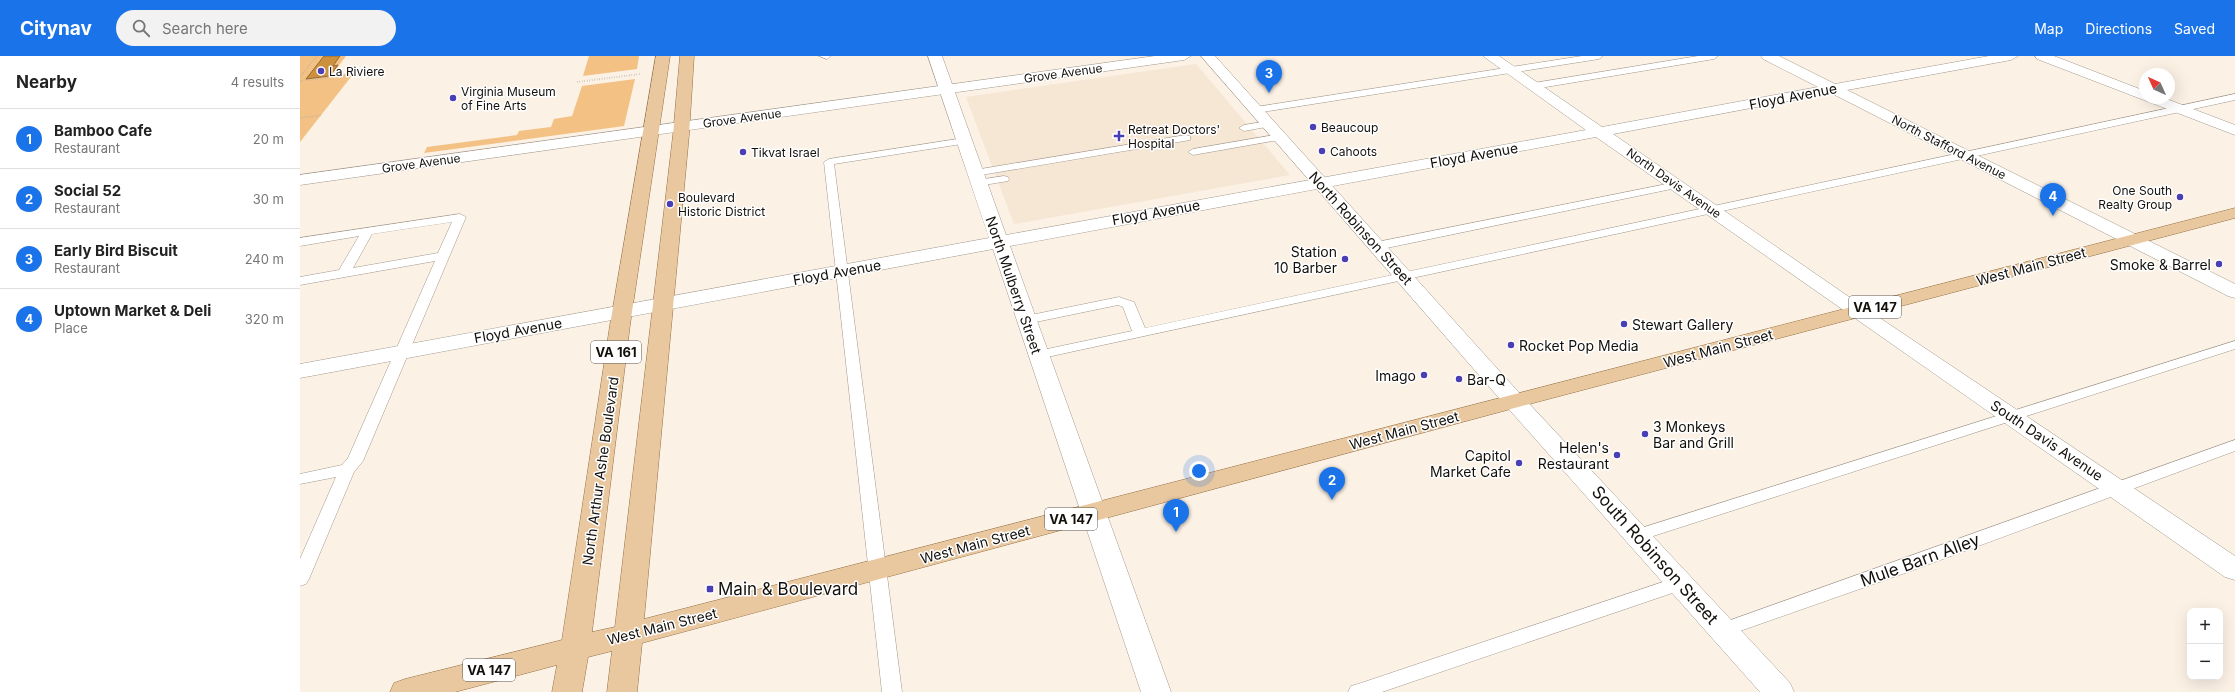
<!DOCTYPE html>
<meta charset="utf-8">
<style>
:root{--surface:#fff;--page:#f2f2f2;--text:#222;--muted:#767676;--line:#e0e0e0;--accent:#1a73e8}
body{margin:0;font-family:Inter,sans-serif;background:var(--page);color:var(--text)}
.controls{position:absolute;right:12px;bottom:12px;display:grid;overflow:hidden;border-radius:8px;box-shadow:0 4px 16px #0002}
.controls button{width:36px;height:36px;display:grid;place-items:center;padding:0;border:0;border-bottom:1px solid var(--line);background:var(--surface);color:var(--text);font:20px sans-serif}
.compass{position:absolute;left:1839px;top:12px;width:36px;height:36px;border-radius:50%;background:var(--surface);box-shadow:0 4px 16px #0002;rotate:315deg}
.you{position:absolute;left:899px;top:415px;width:14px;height:14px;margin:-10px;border:3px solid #fff;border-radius:50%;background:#1a73e8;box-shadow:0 0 0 6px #1a73e833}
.badge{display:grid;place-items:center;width:26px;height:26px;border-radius:50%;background:var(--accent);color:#fff;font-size:13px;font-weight:700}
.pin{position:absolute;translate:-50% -33px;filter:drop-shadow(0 1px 2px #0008)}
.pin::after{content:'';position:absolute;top:21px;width:14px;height:12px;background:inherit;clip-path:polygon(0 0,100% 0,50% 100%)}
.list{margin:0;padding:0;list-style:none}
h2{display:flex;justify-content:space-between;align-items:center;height:52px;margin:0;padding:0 16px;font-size:17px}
h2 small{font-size:13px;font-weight:400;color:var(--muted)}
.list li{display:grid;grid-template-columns:26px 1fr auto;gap:12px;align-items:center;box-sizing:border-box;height:60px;padding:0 16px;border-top:1px solid var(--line)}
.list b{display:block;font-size:15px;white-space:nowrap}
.list p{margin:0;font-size:13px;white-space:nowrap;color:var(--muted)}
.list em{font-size:13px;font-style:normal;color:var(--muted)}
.icon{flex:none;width:22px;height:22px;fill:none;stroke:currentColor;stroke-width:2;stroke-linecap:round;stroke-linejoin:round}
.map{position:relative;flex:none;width:1935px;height:636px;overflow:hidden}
header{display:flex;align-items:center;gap:24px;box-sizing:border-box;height:56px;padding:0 20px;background:var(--accent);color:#fff}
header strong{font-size:19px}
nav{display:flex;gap:22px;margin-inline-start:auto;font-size:14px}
.search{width:280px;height:36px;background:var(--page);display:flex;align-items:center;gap:10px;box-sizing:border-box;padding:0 14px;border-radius:22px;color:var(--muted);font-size:15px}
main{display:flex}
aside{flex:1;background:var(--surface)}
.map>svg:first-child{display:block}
</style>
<header>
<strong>Citynav</strong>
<div class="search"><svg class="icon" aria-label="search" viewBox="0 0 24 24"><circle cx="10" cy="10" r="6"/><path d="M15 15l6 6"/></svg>Search here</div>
<nav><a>Map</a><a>Directions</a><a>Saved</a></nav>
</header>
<main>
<aside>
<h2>Nearby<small>4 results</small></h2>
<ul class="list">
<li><span class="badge">1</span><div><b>Bamboo Cafe</b><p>Restaurant</p></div><em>20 m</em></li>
<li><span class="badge">2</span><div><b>Social 52</b><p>Restaurant</p></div><em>30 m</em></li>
<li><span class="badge">3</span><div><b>Early Bird Biscuit</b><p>Restaurant</p></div><em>240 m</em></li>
<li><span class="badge">4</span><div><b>Uptown Market &amp; Deli</b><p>Place</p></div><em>320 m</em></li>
</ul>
</aside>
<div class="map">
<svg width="1935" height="636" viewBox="0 0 1935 636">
<rect width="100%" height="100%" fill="#fbf1e5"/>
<polygon fill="#f6e6d4" points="896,8 990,119 714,168 666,41"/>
<g fill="#f3c184">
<polygon points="0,0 46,0 31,20 54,17 0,86"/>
<polygon points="289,0 339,0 337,13 283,20"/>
<polygon points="335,23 324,70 124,97 127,91 217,79 219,75 251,71 254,63 272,60 282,30"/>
</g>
<polygon fill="#cc903f" stroke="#946a30" points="24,0 40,0 33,10 38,9 30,20 6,23"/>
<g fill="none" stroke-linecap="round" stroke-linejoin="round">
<defs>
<g id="lane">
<polygon points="519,0 531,0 527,3"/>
<polygon points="1282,0 1303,0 1299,3 956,57 951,54 956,51"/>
<polygon points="1398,0 1418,0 1414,3 1234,33 1229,30 1234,27"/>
<polygon points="1935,38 1935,44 738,303 733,302 731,299 733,296 832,275 823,251 818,249 726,268 719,264 726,260 819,241 834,246 845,272"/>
<polygon points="969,65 974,68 972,70 944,75 939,72 944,69"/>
<polygon points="980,78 984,79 984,83 893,99 888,96 893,93"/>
<polygon points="886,79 890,80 890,84 675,120 670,117 675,114"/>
<polygon points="664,82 668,83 668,87 534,108 602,636 582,636 524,106 529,103"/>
<polygon points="704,120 708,121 709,123 708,125 678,130 673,127 678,124"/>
<polygon points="1377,126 1381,127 1382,129 1381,131 1077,194 1071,190 1077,186"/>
<path d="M160,158L166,161L63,405L54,416L9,523L6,528L0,530V503L36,421L0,428V418L42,409L48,402L135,205L0,229V221L39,214L59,180L0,190V182ZM152,166L138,197L53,212L72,178Z"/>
<polygon points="1935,285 1935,293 1344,483 1338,485 1332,483 1330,479 1332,475"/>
<polygon points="1935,384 1935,395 1608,516 1423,581 1417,579 1414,574 1417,569"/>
<polygon points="1381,520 1387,522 1390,527 1387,532 1082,636 1048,636 1051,630 1058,628"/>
</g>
<g id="street">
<polygon points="628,0 642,0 706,179 1286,74 1183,0 1199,0 1302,71 1518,31 1463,3 1461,0 1479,0 1535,28 1689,0 1718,0 1711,4 1547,34 1935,228 1935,242 1928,240 1531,37 1313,78 1565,252 1935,500 1935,524 1925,521 1296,81 710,190 871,636 841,636 693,193 0,322 0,308 689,182"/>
<polygon points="1735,0 1754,0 1845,35 1845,42 1864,42 1935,69 1935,79 1737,3"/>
</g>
<g id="secondary">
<polygon points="855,0 891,0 884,4 0,129 0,119"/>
<polygon points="901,0 915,0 1222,340 1490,627 1494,636 1460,636 1206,350"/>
</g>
<polygon id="primary" points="356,0 370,0 330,269 292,576 315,571 373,79 380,0 394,0 389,79 344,563 1935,152 1935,162 1222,350 342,587 337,636 307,636 312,595 288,601 282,636 252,636 257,609 155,636 90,636 94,627 105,623 262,584 310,269"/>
</defs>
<use href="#lane" stroke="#a1988d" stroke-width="1"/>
<use href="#street" stroke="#a1988d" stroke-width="1"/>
<use href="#secondary" stroke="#a1988d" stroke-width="1"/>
<use href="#primary" stroke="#947043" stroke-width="1"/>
<g stroke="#b3aba2" stroke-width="2" stroke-dasharray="0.5 2" stroke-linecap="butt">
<polyline points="0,21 17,0"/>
<polyline points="0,25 53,18"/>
<polyline points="277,26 340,18"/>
<polyline points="0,62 22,59"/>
</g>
<use href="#lane" fill="#fff" fill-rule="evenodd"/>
<use href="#street" fill="#fff" fill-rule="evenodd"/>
<use href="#secondary" fill="#fff" fill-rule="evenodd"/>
<use href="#primary" fill="#e9c8a0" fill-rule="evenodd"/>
</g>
<g fill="#4a3eb4" stroke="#fff" stroke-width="1.5">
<circle cx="21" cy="15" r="4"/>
<circle cx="153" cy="42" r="4"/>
<circle cx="1013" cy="71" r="4"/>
<path d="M817 74h4v4h4v4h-4v4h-4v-4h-4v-4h4z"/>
<circle cx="1022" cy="95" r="4"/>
<circle cx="443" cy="96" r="4"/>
<circle cx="1880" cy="141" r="4"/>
<circle cx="370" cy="148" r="4"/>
<circle cx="1045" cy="203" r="4"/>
<circle cx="1919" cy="208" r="4"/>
<circle cx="1324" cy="268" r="4"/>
<circle cx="1211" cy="289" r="4"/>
<circle cx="1124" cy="319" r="4"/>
<circle cx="1159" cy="323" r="4"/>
<circle cx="1345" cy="378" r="4"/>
<circle cx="1317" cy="399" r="4"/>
<circle cx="1219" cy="407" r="4"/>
<rect x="406" y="529" width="8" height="8" rx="2"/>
</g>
<g text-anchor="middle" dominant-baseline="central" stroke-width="3" stroke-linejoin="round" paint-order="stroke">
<g font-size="12" fill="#13100c" stroke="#fff" text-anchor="start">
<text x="29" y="15">La Riviere</text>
<text x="161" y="35">Virginia Museum<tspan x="161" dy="14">of Fine Arts</tspan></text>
<text x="1021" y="71">Beaucoup</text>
<text x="828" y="73">Retreat Doctors'<tspan x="828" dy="14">Hospital</tspan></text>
<text x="1030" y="95">Cahoots</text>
<text x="451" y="96">Tikvat Israel</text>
<text x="1872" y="134" text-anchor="end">One South<tspan x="1872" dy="14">Realty Group</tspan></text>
<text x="378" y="141">Boulevard<tspan x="378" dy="14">Historic District</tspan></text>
</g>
<g font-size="12" fill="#13100c" stroke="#fff">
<text transform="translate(763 17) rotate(-8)">Grove Avenue</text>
<text transform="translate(442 62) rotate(-8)">Grove Avenue</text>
<text transform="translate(1649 91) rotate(27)">North Stafford Avenue</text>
<text transform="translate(121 107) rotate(-8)">Grove Avenue</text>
<text transform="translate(1374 127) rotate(35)">North Davis Avenue</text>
</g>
<g fill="#fff" stroke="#5a5855" stroke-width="1">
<rect x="1549" y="240" width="52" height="22" rx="3"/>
<rect x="291" y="285" width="50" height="22" rx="3"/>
<rect x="745" y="452" width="52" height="22" rx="3"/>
<rect x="163" y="603" width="52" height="22" rx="3"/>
</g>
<g font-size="13" font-weight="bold" fill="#13100c">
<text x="1575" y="251">VA 147</text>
<text x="316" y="296">VA 161</text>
<text x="771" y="463">VA 147</text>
<text x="189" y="614">VA 147</text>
</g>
<g font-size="14" fill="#13100c" stroke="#fff">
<text transform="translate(1493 40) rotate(-11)">Floyd Avenue</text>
<text transform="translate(1174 99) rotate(-10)">Floyd Avenue</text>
<text transform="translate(856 156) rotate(-10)">Floyd Avenue</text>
<text transform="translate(1061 172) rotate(48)">North Robinson Street</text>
<text transform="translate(1731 210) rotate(-15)">West Main Street</text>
<text transform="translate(537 216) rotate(-10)">Floyd Avenue</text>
<text transform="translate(714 229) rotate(71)">North Mulberry Street</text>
<text transform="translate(218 274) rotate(-10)">Floyd Avenue</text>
<text transform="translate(1418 292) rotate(-15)">West Main Street</text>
<text transform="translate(1104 374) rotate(-15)">West Main Street</text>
<text transform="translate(1747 384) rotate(34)">South Davis Avenue</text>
<text transform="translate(300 415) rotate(-82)">North Arthur Ashe Boulevard</text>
<text transform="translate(675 488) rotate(-15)">West Main Street</text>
<text transform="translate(362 570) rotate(-14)">West Main Street</text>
</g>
<g font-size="14" fill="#13100c" stroke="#fff" text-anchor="end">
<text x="1037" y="195">Station<tspan x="1037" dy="16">10 Barber</tspan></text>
<text x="1911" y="208">Smoke &amp; Barrel</text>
<text x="1332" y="268" text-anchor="start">Stewart Gallery</text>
<text x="1219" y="289" text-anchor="start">Rocket Pop Media</text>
<text x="1116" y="319">Imago</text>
<text x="1167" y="323" text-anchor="start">Bar-Q</text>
<text x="1353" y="370" text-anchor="start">3 Monkeys<tspan x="1353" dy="16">Bar and Grill</tspan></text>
<text x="1309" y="391">Helen's<tspan x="1309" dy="16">Restaurant</tspan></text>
<text x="1211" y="399">Capitol<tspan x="1211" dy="16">Market Cafe</tspan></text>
</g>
<g font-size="17" fill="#13100c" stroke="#fff">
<text transform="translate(1355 499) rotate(48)">South Robinson Street</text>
<text transform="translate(1620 504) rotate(-20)">Mule Barn Alley</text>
</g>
<g font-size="17" fill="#13100c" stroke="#fff" text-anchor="start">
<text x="418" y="533">Main &amp; Boulevard</text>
</g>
</g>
</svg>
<div class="controls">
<button>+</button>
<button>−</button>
</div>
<svg class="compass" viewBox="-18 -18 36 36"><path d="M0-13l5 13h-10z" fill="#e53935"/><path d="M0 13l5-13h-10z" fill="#767676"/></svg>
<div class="you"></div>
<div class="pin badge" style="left:876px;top:476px">1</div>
<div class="pin badge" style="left:1032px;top:444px">2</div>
<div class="pin badge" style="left:969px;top:37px">3</div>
<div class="pin badge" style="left:1753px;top:160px">4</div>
</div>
</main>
